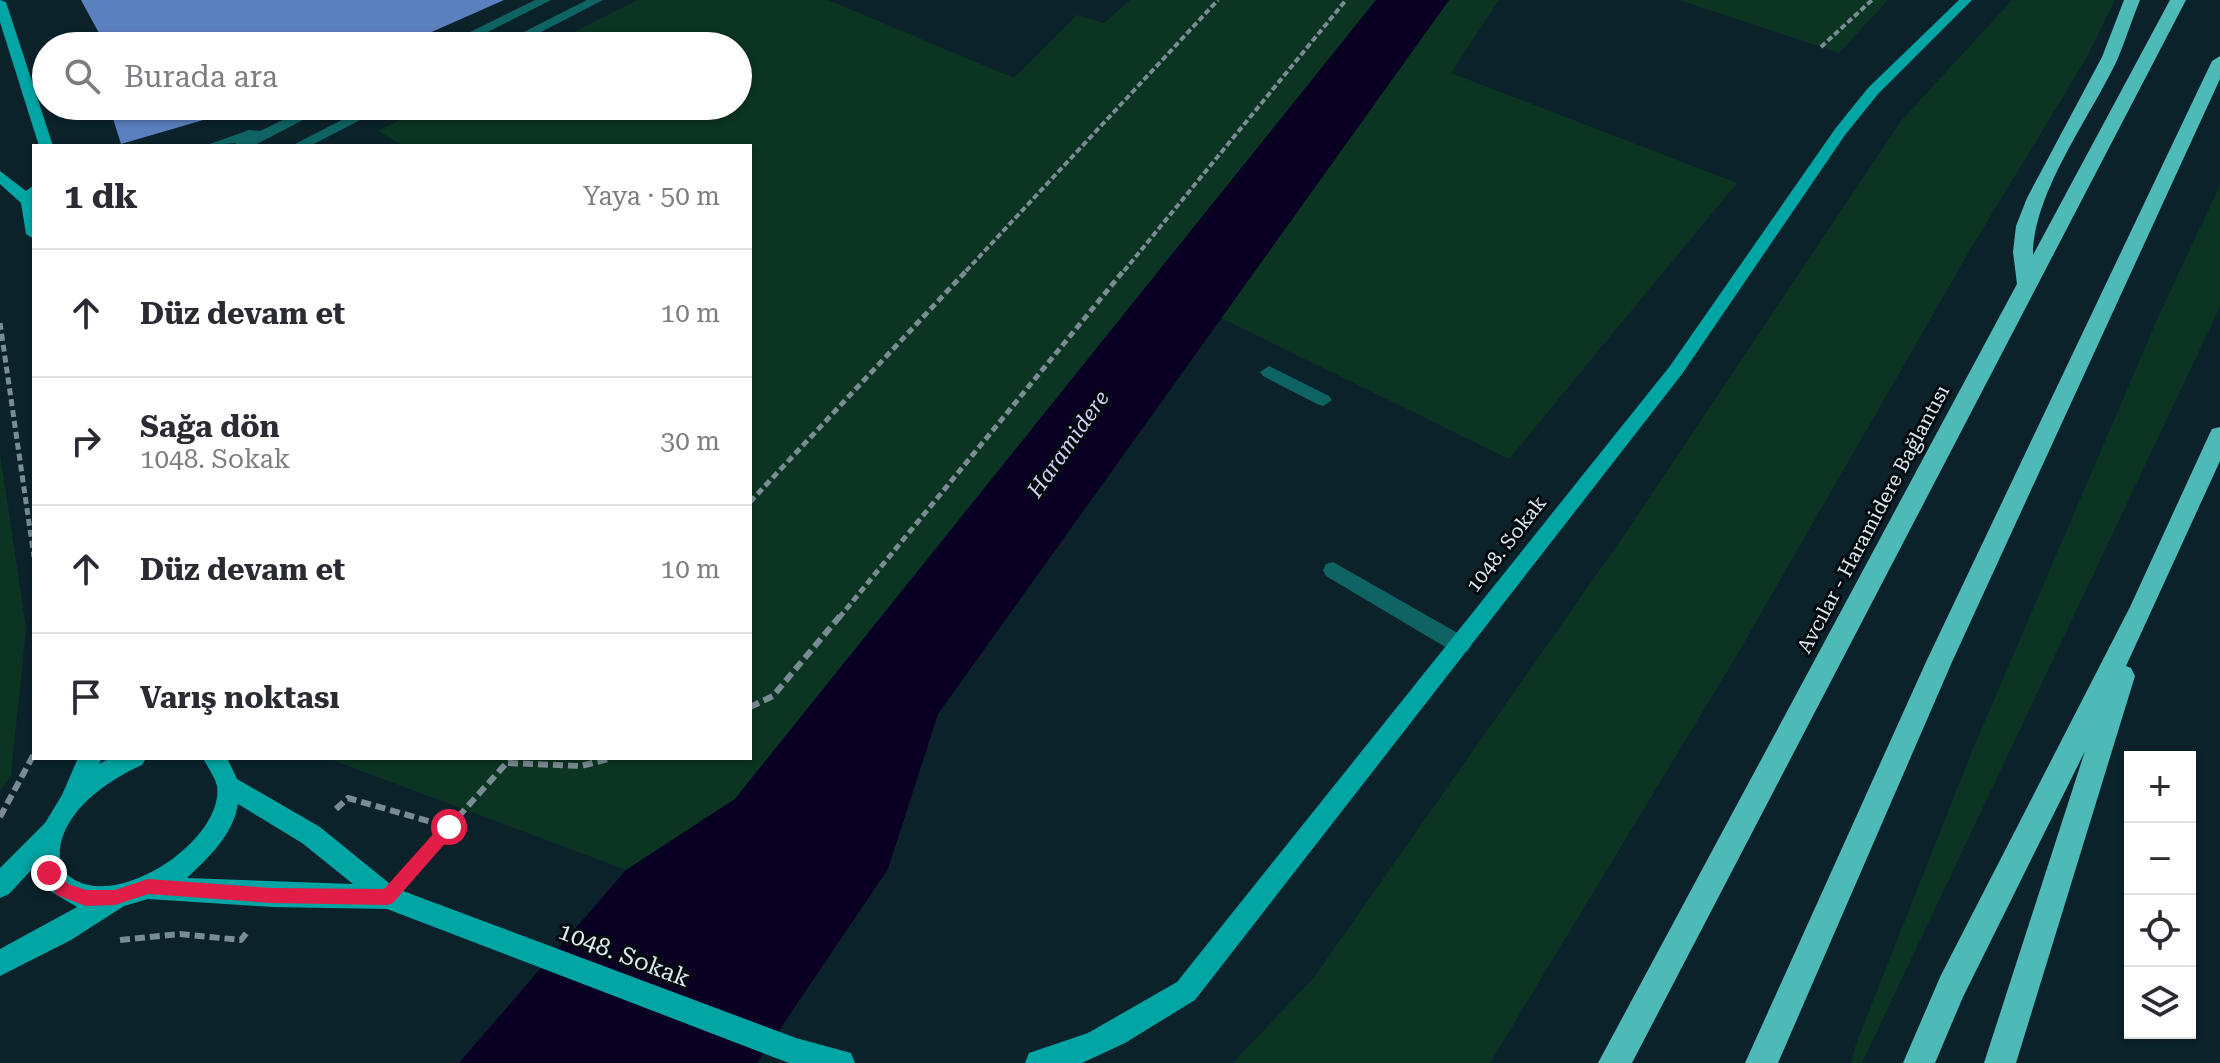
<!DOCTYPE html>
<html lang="tr">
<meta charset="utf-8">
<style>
:root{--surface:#fff;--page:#f7f7f7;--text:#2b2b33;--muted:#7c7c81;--line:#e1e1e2}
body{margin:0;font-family:"Roboto Serif",serif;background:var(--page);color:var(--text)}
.controls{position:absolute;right:24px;bottom:24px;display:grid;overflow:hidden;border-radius:0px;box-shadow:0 2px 6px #0004}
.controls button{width:72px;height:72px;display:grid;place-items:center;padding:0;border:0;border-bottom:2px solid var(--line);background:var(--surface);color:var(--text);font:40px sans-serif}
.stop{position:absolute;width:24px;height:24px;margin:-18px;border:6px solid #e11d48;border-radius:50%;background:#fff}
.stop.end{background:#e11d48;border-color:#fff;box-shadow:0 2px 8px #0008}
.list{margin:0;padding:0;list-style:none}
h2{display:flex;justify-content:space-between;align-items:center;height:104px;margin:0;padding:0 32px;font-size:34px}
h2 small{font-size:26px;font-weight:400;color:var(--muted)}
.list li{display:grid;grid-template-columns:52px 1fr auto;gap:24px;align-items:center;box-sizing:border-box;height:128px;padding:0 32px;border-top:2px solid var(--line)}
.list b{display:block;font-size:30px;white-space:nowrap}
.list p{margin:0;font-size:26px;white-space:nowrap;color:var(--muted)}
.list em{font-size:26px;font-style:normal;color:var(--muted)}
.icon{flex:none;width:44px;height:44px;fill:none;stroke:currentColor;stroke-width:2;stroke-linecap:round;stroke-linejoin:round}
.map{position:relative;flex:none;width:2220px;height:1063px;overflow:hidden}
.search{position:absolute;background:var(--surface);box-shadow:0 2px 6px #0004;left:32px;top:32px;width:720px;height:88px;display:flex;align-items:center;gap:20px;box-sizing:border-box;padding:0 28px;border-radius:44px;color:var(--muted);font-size:30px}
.panel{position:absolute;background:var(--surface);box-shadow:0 2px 6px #0004;left:32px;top:144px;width:720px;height:616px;border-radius:0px}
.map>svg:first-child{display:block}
</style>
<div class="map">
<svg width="2220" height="1063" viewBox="0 0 2220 1063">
<rect width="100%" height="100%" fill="#0b222b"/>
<g fill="#0b3422">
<polygon points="637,0 828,0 1014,78 1077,15 1104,23 1130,0 1376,0 735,799 626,870 327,758 750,758 750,146 404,146 378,131 427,106 738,106 738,46 546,46"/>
<polygon points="1449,0 1499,0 1451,73 1737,183 1509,459 1221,318"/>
<polygon points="1679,0 1888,0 1839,53"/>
<polygon points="2012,0 2115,0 2087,57 1973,245 1734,660 1490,1063 1233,1063 1315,976 1627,531 1901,121"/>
<polygon points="2220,185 2220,307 1862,1063 1851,1063 1856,1044 1970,756 2160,313"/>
<polygon points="0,453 26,628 11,776 0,790"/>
</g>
<polygon fill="#0a0023" points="1376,0 1449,0 938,714 888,869 757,1063 459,1063 626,870 735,799"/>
<g fill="#5b80bf">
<polygon points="81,0 504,0 400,46 106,46"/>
<polygon points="109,106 248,106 248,107 121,144"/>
</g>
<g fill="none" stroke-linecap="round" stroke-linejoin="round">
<g stroke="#798b93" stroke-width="4" stroke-dasharray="6 3" stroke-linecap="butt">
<polyline points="1821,47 1872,0"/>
<polyline points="966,271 1218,0"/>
<polyline points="1124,271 1346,0"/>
</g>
<g stroke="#798b93" stroke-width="5" stroke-dasharray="7 4" stroke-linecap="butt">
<polyline points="0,323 34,557"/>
<polyline points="750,502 968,269"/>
<polyline points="839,618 1125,269"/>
</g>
<g stroke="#798b93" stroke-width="6" stroke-dasharray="10 5" stroke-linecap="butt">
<polyline points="750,707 773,696 840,616"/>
<polyline points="508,763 581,766 612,758"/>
<polyline points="336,809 348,798 449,827 511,758"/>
<polyline points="0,817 34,754"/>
<polyline points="413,869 449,827"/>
<polyline points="120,940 180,934 241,940 248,931"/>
</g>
<g fill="#0f6463" fill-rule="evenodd">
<polygon points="535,0 551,0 460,46 442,46"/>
<polygon points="587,0 603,0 514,46 496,46"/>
<polygon points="312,106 330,106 253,146 234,146 236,143 204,146 249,130 260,131"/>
<polygon points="369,106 387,106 310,146 291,146"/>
<polygon points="1269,366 1329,396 1332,400 1323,406 1317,404 1263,376 1260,372"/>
<polygon points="1333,562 1468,639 1471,645 1468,651 1460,654 1452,651 1326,576 1323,570 1326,564"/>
</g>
<g fill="#00a5a4" fill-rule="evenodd">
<polygon points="0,0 6,2 53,146 39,146 0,22"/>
<polygon points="1959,0 1972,0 1878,94 1845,135 1682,374 1195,1000 1125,1043 1082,1063 1025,1063 1029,1053 1088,1033 1177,982 1670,366 1835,129 1868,88"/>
<polygon points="0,171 26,191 34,185 34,239 26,234 21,203 0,184"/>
<path d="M78,758H102L99,764L110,758H146L142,765C104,782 51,819 61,867C99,923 225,844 217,786C215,777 207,766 203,758H227L237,779L320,827L395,888L796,1038L851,1053L855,1063H789L387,909L272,907L148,899L124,906L71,940L0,976V949L77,907L47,889L36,865L9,894L0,898V868L45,823L62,795ZM238,804L302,843L353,884L187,878C209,857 233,835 238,804Z"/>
</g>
<g fill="#4dbab8" fill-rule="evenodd">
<path d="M2124,0H2140C2132,19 2126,39 2118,58C2092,115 2033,192 2033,255L2170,0H2186L1632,1063H1598L2017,284L2013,252L2016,226L2027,198L2102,57Z"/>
<polygon points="2220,56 2220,79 1952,662 1778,1063 1745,1063 1926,662 2212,61"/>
<polygon points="2220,427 2220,461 2126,666 2131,668 2135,676 2016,1063 1984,1063 2085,751 1963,997 1935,1063 1903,1063 1941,975 2130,607 2209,435 2212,429"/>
</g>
</g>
<polygon fill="#e11d48" points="449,820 455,822 455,832 393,903 387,905 272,903 148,894 115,905 86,906 57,895 41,873 49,865 68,884 86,890 115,890 148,879 272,888 384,889 444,822"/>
<g text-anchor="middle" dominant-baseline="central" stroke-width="6" stroke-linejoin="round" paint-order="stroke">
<g font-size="20" fill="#dceaf0" stroke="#030a0e">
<text transform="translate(1873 519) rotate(-62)">Avcılar - Haramidere Bağlantısı</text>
<text transform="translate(1506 544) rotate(-52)">1048. Sokak</text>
</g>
<g font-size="22" font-style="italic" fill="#d6cff6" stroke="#030a0e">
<text transform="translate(1068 444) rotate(-55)">Haramidere</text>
</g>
<g font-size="24" fill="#dceaf0" stroke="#030a0e">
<text transform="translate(624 955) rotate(21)">1048. Sokak</text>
</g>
</g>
</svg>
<div class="controls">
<button>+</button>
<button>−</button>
<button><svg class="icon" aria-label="locate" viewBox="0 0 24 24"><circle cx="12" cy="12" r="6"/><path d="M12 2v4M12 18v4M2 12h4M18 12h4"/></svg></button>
<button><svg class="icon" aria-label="layers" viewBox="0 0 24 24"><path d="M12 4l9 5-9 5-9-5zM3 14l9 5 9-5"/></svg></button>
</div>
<div class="stop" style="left:449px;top:827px"></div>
<div class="stop end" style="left:49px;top:873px"></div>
<div class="search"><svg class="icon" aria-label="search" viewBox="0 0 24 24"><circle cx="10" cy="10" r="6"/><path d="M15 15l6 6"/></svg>Burada ara</div>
<section class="panel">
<h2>1 dk<small>Yaya · 50 m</small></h2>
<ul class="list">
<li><svg class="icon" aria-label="ahead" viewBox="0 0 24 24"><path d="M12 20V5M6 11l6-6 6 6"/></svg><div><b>Düz devam et</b></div><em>10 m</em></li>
<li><svg class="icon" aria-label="right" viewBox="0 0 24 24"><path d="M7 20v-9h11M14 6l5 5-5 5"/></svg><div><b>Sağa dön</b><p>1048. Sokak</p></div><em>30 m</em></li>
<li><svg class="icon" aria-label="ahead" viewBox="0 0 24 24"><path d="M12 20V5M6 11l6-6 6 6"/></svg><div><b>Düz devam et</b></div><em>10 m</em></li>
<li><svg class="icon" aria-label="arrive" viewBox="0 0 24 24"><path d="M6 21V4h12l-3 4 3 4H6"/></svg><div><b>Varış noktası</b></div></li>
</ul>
</section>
</div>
